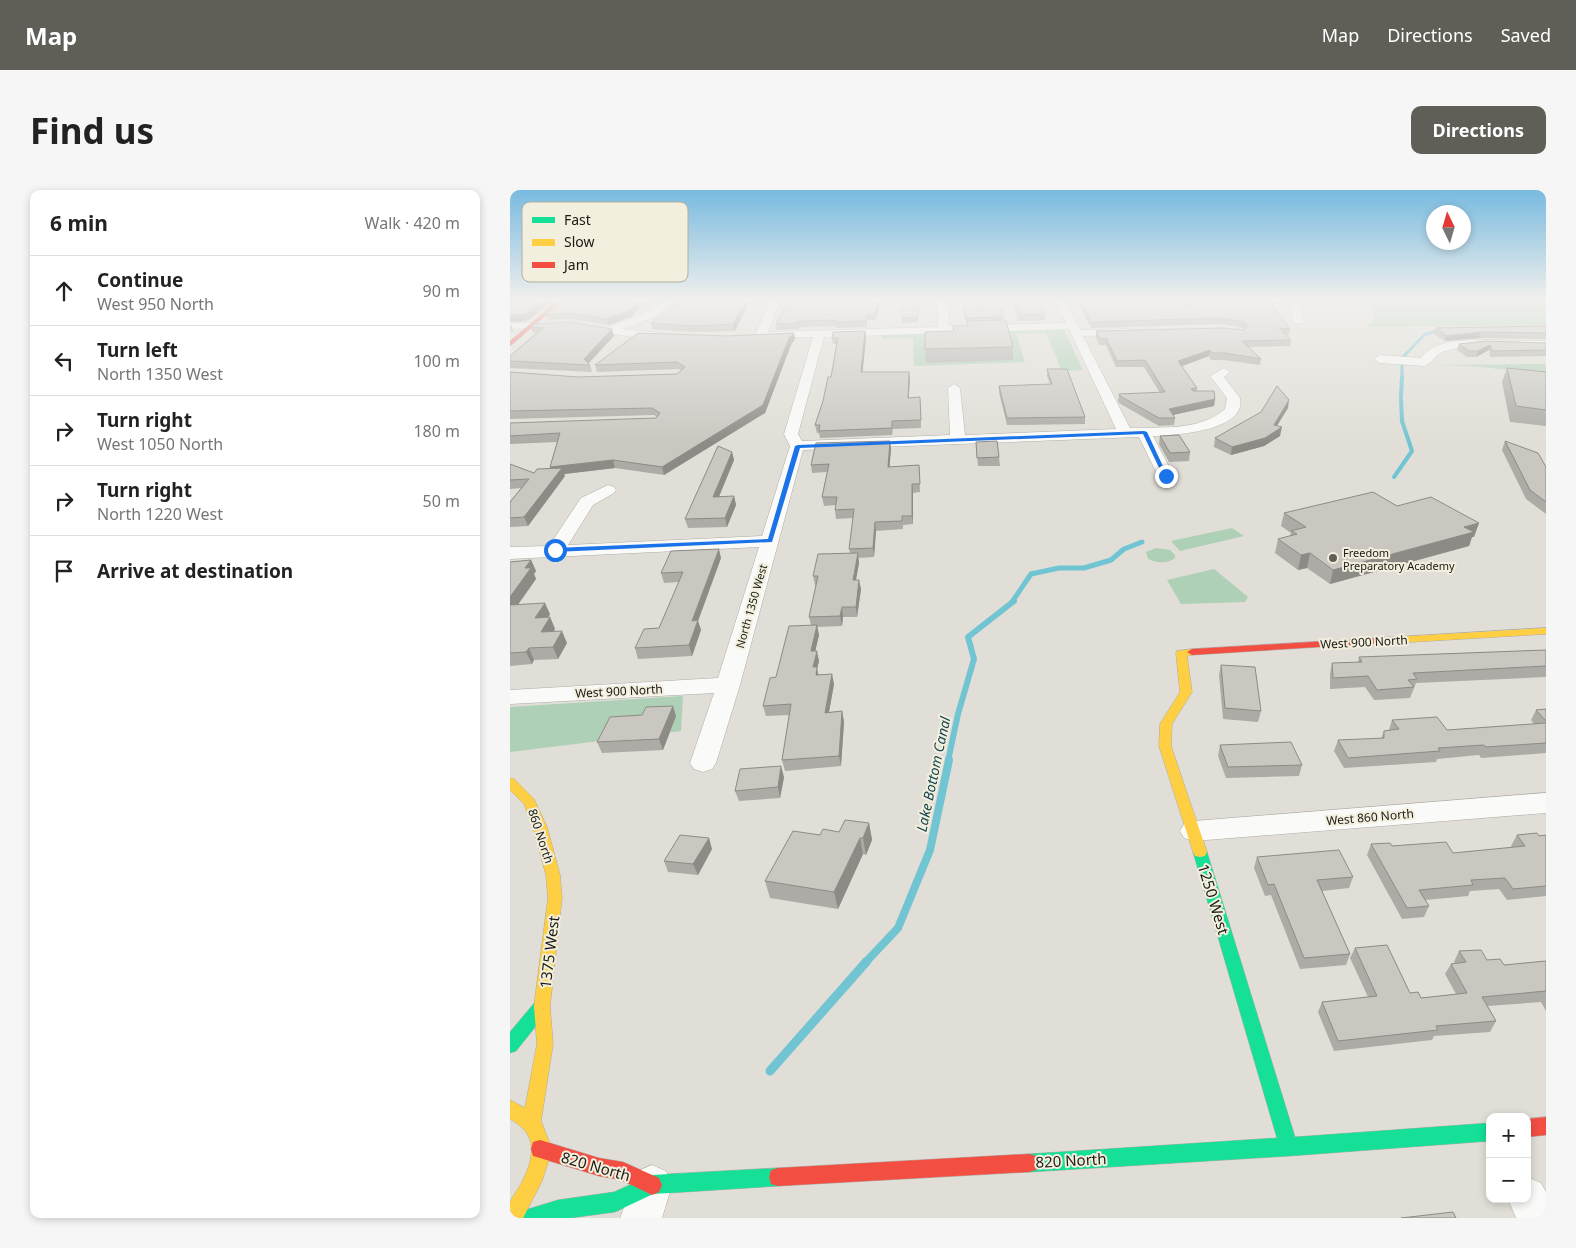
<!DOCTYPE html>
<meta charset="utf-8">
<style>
:root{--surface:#fff;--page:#f6f6f6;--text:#222;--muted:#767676;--line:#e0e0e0;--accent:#5f5e57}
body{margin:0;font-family:"Noto Sans",sans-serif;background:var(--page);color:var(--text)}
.controls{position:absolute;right:15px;bottom:15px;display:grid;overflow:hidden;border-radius:10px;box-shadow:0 2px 8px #0003}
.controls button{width:45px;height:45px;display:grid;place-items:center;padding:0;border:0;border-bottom:1px solid var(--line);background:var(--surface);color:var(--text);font:25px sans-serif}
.compass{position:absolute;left:916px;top:15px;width:45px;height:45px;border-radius:50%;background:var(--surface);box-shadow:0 2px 8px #0003;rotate:355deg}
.stop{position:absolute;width:15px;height:15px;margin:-11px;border:4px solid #1a73e8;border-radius:50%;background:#fff}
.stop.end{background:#1a73e8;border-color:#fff;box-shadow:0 1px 5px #0008}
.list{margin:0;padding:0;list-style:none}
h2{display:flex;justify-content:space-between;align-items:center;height:65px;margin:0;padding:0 20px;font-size:21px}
h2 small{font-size:16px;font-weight:400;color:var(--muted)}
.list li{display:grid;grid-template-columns:32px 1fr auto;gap:15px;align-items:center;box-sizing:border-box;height:70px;padding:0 20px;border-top:1px solid var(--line)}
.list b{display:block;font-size:19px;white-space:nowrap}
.list p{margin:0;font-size:16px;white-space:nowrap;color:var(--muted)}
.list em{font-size:16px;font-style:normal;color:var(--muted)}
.icon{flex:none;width:28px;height:28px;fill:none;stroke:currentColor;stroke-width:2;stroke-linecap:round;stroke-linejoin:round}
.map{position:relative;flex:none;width:1036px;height:1028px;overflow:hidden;border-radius:10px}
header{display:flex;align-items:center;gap:30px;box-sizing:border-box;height:70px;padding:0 25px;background:var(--accent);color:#fff}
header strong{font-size:24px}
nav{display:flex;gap:28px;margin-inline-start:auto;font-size:18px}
.intro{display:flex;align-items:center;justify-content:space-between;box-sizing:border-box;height:120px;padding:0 30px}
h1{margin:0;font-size:35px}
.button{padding:12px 22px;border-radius:10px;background:var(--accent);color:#fff;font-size:18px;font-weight:700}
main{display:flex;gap:30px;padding:0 30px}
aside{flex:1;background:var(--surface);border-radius:10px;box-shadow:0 2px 8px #0003}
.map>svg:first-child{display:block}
</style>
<header>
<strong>Map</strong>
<nav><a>Map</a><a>Directions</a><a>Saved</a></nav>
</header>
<div class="intro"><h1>Find us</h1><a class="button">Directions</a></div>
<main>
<aside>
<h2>6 min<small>Walk · 420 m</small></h2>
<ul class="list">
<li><svg class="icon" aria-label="ahead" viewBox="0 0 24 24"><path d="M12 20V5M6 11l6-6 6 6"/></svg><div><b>Continue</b><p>West 950 North</p></div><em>90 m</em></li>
<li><svg class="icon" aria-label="left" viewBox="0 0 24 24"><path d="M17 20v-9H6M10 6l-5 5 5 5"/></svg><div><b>Turn left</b><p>North 1350 West</p></div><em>100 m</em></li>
<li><svg class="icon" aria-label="right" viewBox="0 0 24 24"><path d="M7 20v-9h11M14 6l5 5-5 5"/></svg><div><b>Turn right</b><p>West 1050 North</p></div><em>180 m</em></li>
<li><svg class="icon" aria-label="right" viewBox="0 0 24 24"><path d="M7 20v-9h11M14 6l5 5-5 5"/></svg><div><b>Turn right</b><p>North 1220 West</p></div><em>50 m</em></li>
<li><svg class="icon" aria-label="arrive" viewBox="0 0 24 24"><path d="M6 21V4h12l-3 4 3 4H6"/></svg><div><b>Arrive at destination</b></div></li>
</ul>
</aside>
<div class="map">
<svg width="1036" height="1028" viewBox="0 0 1036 1028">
<rect width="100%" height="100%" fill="#e0ded6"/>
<g fill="#add0b7">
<polygon points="863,110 1036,110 1036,135 856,137 866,127 858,113"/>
<polygon points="548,138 554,140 573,180 552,181 536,143 506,144 515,172 404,176 403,148 372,149 372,144"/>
<polygon points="1036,174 1036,184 961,176 925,175"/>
<polygon points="722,338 734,346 670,361 661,351"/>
<path d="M646,358L660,360L665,365V368C657,374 647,373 638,369L636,362Z"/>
<polygon points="704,379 738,407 735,412 671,414 657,390"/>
<polygon points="173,506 171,541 0,562 0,517"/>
</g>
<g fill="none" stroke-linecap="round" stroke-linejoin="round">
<g stroke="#71c4d2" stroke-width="3">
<polyline points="892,168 914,145 932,139"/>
<polyline points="892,188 892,173"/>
</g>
<g stroke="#71c4d2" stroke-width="4">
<polyline points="891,206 892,187"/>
<polyline points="884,287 902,261 892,231 891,209"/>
</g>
<polyline stroke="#71c4d2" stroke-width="5" points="502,412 521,384 549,378 574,378 601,370 614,359 632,352"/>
<polyline stroke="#71c4d2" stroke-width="6" points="438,571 448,524 464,469 458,447 504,411"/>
<polyline stroke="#71c4d2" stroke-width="8" points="355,773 388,738 420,660 439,570"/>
<polyline stroke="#71c4d2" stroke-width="9" points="260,881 357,771"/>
<defs>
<g id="street">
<polygon points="154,110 165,110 142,128 112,139 161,144 163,146 157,149 123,147 63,137 0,139 0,133 63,131 98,137 134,124"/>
<path d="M260,110H270L258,142L428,137L427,110H437L439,136L556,133L545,110H555L570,140L618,139L623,142L618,145L573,146L620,238C650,237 691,241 715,219L717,208L700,186L714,178L720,182L714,187L730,208C737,241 665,245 643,246L664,286L662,289H650L648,286L629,247L293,260L230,495L206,573L202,579L193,582L184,579L180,573L204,503L0,514V500L208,488L249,357L0,369V357L39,356L71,308L98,295L104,297L106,300L104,303L83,315L58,355L252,346L280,256L274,244L303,147H247L245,145ZM559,139L606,239L455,245L450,198L444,194L438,198L440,245L292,251L288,244L314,147Z"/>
<polygon points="780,110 790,110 793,131 792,133 784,133 783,131"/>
<path d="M978,150L1036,151V157C1004,157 967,151 935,161C925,164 922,174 914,176L870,173L864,169L870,165L911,168C925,149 956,150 978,150Z"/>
<polygon points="1036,603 1036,623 684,651 674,648 670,641 674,634 684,631"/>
<polygon points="142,975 156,981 162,995 152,1028 110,1028 128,981"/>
<polygon points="1017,987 1031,993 1036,1002 1036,1028 1006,1028 998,1009 1017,1009"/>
</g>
<g id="fast">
<polygon points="690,657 695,658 697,662 785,947 980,933 980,951 779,966 519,982 512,980 510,973 512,966 519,964 767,948 683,662 685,658"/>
<polygon points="32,809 38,811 40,816 38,821 6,861 0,863 0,842 26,811"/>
<polygon points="268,978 275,980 277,987 275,994 268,996 143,1004 105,1022 60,1028 9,1028 12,1021 48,1010 104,1002 142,985"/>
</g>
<g id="slow">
<polygon points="1036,438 1036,444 885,453 880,450 885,447"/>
<polygon points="682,459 686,460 687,462 686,464 677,466 682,502 662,534 661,556 697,662 695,666 690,667 685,666 683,662 649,556 650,534 670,502 666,463 667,461"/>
<path d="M0,588L4,589L24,609L37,637L50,685L52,708L40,816L43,854L31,931L40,954L39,969L32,991L13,1028H0C0,1023 0,1017 0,1012C3,1005 9,999 12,992C25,966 28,944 0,929V910L15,918L27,854L24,816L38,708L36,685L23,637L14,614L0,600Z"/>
</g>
<g id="jam">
<polygon points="52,110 58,110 45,118 0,156 0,151 41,116"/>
<polygon points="885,447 890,450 889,452 682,465 677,462 682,459"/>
<polygon points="1036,927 1036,945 1017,947 1017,929"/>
<polygon points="30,950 89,968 113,972 149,988 152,995 149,1002 142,1005 111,990 89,986 30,968 23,966 21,959 23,952"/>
<polygon points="519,964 526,966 528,973 526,980 519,982 268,996 261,994 259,987 261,980 268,978"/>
</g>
</defs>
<use href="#street" stroke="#adaca5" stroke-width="1"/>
<use href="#fast" stroke="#adaca5" stroke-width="1"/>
<use href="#slow" stroke="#adaca5" stroke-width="1"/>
<use href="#jam" stroke="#adaca5" stroke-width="1"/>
<use href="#street" fill="#fafaf9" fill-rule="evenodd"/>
<use href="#fast" fill="#16e098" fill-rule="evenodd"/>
<use href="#slow" fill="#ffcf43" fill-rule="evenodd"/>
<use href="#jam" fill="#f24e42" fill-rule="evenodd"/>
</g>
<g fill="#adaba5">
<polygon points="54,110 136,110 121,127 98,135 63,129 38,130 36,124"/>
<polygon points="240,110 225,141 184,142 142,139 141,133"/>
<polygon points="372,110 365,130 357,130 357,137 326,138 326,136 290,137 289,139 267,140 266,134"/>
<polygon points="408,110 408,132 392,133 392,128"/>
<polygon points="452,110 469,110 472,120 493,127 493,130 503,157 503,170 416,173 415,159 444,141 458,136 458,134 456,134"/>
<polygon points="502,110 528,110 535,124 535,130 509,131"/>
<polygon points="567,110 671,110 678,117 680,110 779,110 779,113 762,114 780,139 779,145 776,145 781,150 780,156 738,157 751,169 750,175 714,170 701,170 699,166 672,176 687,198 687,201 705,209 704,216 663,225 665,228 664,235 649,236 609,213 608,211 609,204 650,203 634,177 606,177 596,155 589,155 586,148 586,141 734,140 734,139 733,138 712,134 581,138"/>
<polygon points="791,110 808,110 802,113 792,113"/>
<polygon points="0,135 1,135 4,142 0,141"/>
<polygon points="1036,136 1036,149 969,148 935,151 924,144 926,138"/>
<polygon points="21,137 104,146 78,173 80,175 82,182 0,178 0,166 26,143 23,143"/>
<polygon points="355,141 356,148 352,182 399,182 400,189 399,208 411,214 411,238 383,239 382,245 310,248 309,243 307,243 305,235 321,187 326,154 323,154 322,148"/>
<polygon points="285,149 281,155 255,223 154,285 105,278 54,284 55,286 18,336 0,337 0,312 11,298 0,299 0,274 24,283 40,278 40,277 47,252 0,254 0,233 146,228 147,227 144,225 0,229 0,182 68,187 167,184 171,181 169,179 87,182 85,175"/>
<polygon points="1036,153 1036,166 980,167 979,160 966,167 957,167 947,160 949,154"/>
<polygon points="997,178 1036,182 1036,236 1000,232 992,192"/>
<polygon points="537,179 575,227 575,234 497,235 489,203 489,196 540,194 537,186"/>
<polygon points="778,218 767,236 770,246 754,256 721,265 704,257 705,248"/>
<polygon points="650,246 680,262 679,271 659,272 649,254"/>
<polygon points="995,251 1036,277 1036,324 1016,309 992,260"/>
<polygon points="466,252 489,267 490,276 468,276"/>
<polygon points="381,258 379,277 409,275 410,302 403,303 403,334 393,335 393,339 366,341 364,367 348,368 349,373 346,390 351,399 347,427 333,427 332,436 307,437 309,445 305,461 309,471 307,479 308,485 324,494 319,522 332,521 334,532 331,576 275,581 272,570 279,525 256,526 253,516 266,487 301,435 299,427 306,395 305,395 303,386 340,363 339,359 343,328 326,329 325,320 326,315 314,316 312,307 317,282 302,283 301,275"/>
<polygon points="222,262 224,270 209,307 224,306 226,315 217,337 178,338 175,329"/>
<polygon points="887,316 964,347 962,347 959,356 820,394 797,378 788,380 765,363 768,349 780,346 781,343 771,336 774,323"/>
<polygon points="211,368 188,431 191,440 182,466 128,469 125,458 149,438 169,392 154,393 151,383"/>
<polygon points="21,370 26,381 24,384 26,389 8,414 40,424 38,428 40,427 45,439 44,441 57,453 48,469 24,470 22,474 0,476 0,372"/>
<polygon points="1036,460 1036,487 906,493 900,508 864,510 855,497 820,499 820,484 822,473 848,472 849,467"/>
<polygon points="711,475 751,521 748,532 713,529 709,485"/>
<polygon points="1036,519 1036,563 971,568 969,565 927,569 926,572 834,578 824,561 828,550 871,549 874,541 879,540 882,530 937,540 1024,534 1021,530 1026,520"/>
<polygon points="166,526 153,560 92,563 87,552"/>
<polygon points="710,555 792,575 789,586 716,588 708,566"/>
<polygon points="274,587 270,608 229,611 225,601"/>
<polygon points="359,633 362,650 356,665 353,664 328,719 260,708 255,691 310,645 329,642"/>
<polygon points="1007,645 1029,646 1036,645 1036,706 997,710 989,699 960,701 958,706 915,710 919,716 914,727 892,729 857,665 861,654 943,663 1002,658 1001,656"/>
<polygon points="202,659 188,685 158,682 154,671"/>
<polygon points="747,667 843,687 839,698 812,701 840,764 836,775 790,779 761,705 755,706 744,678"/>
<polygon points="845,758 900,803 911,808 946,804 935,784 941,774 945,773 944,772 949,761 994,775 1036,771 1036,821 1031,812 978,816 986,831 980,842 924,846 922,850 824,861 808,822 812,812 858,807 840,768"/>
</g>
<g fill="#8d8b86">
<polygon points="35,110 44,110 17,131 0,132 0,125"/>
<polygon points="129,110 136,110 121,127 98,135 96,129"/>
<polygon points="236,110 240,110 225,141 223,134"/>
<polygon points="369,110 372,110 365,130 365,124"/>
<polygon points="102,139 104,146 77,175 74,169"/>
<polygon points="355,141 356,148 352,188 351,182"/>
<polygon points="971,142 969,148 935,151 937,146"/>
<polygon points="284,143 285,149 281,155 255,223 154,285 152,277 279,148"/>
<polygon points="980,155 979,160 966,167 968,161"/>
<polygon points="700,160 699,166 667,178 668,171"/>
<polygon points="399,182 400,189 398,215 398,208"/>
<polygon points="705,209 704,216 658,226 659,219"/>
<polygon points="779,210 778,218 762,243 764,235"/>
<polygon points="772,237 770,246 754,256 721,265 722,257"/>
<polygon points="380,251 381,258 379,285 378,277"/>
<polygon points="222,262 224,270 205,316 203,307"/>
<polygon points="103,270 105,278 54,284 55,286 18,336 14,327 43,285 40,277"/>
<polygon points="402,294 403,303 403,334 402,326"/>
<polygon points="224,306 226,315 217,337 215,328"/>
<polygon points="365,332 366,341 364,367 363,358"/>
<polygon points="969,333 964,347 962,347 959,356 820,394 823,380 954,337"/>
<polygon points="209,359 211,368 188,431 191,440 182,466 179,455 182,431"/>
<polygon points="348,363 349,373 344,400 343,390"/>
<polygon points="800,363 797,378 788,380 791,365"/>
<polygon points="21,370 26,381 24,384 26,389 0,426 0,407 15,378"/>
<polygon points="349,390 351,399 347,427 346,417"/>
<polygon points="35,413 40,424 30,440 25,428"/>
<polygon points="332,417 333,427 332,436 330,426"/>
<polygon points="40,427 45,439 36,454 31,442"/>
<polygon points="307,435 309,445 303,471 301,461"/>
<polygon points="52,441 57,453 48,469 43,457"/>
<polygon points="19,458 24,470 22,474 16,462"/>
<polygon points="307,461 309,471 307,479 309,487 308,495 303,477"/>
<polygon points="322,484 324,494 317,533 315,523"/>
<polygon points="163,516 166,526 153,560 149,549"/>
<polygon points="332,521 334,532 331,576 329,566"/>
<polygon points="271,576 274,587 270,608 268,597"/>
<polygon points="359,633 362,650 356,665 353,648"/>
<polygon points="199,648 202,659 188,685 183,674"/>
<polygon points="350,648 353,664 328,719 324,702"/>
</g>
<g fill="#c9c7c0" stroke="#8d8b86">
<polygon points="0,110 35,110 15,124 0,125"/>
<polygon points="54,110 129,110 119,121 96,129 61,123 36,124"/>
<polygon points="171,110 236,110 223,134 183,136 141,133"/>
<polygon points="277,110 369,110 365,124 357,125 356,131 325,132 326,130 289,131 289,133 266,134 269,127 271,127"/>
<polygon points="392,110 408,110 408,127 392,128"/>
<polygon points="453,110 469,110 472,120 491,120 493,127 456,128"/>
<polygon points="504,110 528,110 535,124 509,124"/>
<polygon points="570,110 671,110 678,117 680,110 759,110 780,139 769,138 781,150 732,151 751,169 715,163 702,163 700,160 668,171 687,198 681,199 683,201 704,201 705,209 659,219 665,228 649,228 610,206 609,204 655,202 635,170 607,171 596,148 590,149 586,141 713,138 734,140 737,135 734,132 713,128 581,132"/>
<polygon points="496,130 503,157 415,159 415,142 444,141 443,136 458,136 457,131"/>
<polygon points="61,132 102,139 74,169 80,175 0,171 0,166 33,138 21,137 24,134"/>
<polygon points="1036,136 1036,143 971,142 937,146 926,138"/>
<polygon points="355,141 351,182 399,182 398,208 410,207 411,230 382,231 382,238 309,241 310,235 305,235 313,211 318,187 321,187 328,148 322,148 323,142"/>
<polygon points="128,143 217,146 284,143 279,148 253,215 152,277 103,270 40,277 50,243 0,246 0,233 146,228 150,223 142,218 0,221 0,182 68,187 167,184 175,177 167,172 85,175"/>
<polygon points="975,151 1036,153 1036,160 982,161 980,155 968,161 959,161 949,154"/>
<polygon points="997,178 1036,182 1036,220 1006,216"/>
<polygon points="537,179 557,179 575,227 497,228 489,196 542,194"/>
<polygon points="767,196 779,210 764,235 772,237 755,248 722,257 705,248 751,222"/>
<polygon points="669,245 680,262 660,263 650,246"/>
<polygon points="380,251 378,277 409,275 410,294 402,294 402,326 392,326 392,331 365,332 363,358 339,359 344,319 325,320 327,307 312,307 319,274 301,275 306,253"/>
<polygon points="487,251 489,267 467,268 466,252"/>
<polygon points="995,251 1028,263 1036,277 1036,312 1020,300"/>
<polygon points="208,256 222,262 203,307 224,306 215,328 175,329"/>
<polygon points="0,274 24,283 27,279 52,278 14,327 0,328 0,312 19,289 0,290"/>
<polygon points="863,302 887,316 921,307 969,333 954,337 964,342 823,380 800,363 791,365 768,349 787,344 781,341 796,337 774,323"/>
<polygon points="209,359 182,431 188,430 179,455 125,458 134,439 149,438 173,382 151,383 161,361"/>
<polygon points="348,363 343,390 349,390 346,417 332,417 330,426 299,427 308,386 303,386 308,364"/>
<polygon points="21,370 15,378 21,378 0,407 0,372"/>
<polygon points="35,413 25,428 40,427 31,442 52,441 43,457 19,458 16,462 0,463 0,415"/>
<polygon points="307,435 301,461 307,461 303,477 307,477 306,485 322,484 315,523 332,521 329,566 272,570 281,514 253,516 260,488 266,487 279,436"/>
<polygon points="1036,460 1036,476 903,483 907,489 898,490 904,497 867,500 858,486 823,488 822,473 852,472 849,467"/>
<polygon points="711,475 745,477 751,521 715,518"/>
<polygon points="163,516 149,549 87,552 100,527 132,525 136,517"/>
<polygon points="1036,519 1036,531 1026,520"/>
<polygon points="927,527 937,540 1036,533 1036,553 976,557 974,555 928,558 930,561 838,568 828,550 874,548 874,541 889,539 882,530"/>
<polygon points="781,552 792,575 718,577 710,555"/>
<polygon points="271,576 268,597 225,601 230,579"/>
<polygon points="335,630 359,633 353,648 350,648 324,702 255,691 283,641 310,645 313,639 329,642"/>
<polygon points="1027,643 1029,646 1036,645 1036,696 1003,699 995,688 961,690 963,695 909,700 919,716 897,718 861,654 880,653 882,656 936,652 943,663 1015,656 1007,645"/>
<polygon points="170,645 199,648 183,674 154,671"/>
<polygon points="829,660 843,687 807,690 840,764 794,768 764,694 758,695 747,667"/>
<polygon points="877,755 900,803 908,802 911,808 957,803 941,774 956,772 949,761 971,760 977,770 990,769 994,775 1036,771 1036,801 972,807 986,831 926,836 928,840 828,851 812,812 867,806 845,758"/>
<polygon points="943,1022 946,1028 891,1028"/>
</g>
<linearGradient id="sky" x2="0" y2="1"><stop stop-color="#78badf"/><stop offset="0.43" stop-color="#f1f0ed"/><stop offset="1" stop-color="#f1f0ed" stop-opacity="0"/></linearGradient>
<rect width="1036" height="254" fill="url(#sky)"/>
<polygon fill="#1a73e8" points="634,241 637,242 658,287 653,286 633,244 290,258 262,352 45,362 42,360 45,358 258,349 285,256 288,255"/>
<circle fill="#5f5e57" stroke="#f3efde" stroke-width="2" cx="823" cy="368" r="5"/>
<g text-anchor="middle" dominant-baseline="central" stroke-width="4" stroke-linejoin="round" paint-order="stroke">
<g font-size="11" fill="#1a1913" stroke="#f3efde" text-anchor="start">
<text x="833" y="362">Freedom<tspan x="833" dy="13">Preparatory Academy</tspan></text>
</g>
<g font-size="11" fill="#1a1913" stroke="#f3efde">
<text transform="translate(241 416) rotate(-74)">North 1350 West</text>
</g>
<g font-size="12" fill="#1a1913" stroke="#f3efde">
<text transform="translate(854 452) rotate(-3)">West 900 North</text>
<text transform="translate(109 501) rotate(-3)">West 900 North</text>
<text transform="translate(860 627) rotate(-5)">West 860 North</text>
<text transform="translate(31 646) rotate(72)">860 North</text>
</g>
<g font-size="14" font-style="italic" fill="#144751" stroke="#f3efde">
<text transform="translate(423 584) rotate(-78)">Lake Bottom Canal</text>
</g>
<g font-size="15" fill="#1a1913" stroke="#f3efde">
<text transform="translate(704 709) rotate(73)">1250 West</text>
<text transform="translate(39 762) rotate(-83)">1375 West</text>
<text transform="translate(561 970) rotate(-3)">820 North</text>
<text transform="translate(86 976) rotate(16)">820 North</text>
</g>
</g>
<rect x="12" y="12" width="166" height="80" rx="8" fill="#f3efde" stroke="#b2afa1" stroke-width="1"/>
<rect x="22" y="27" width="23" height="6" fill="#16e098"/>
<rect x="22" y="49" width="23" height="7" fill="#ffcf43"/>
<rect x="22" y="72" width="23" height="6" fill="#f24e42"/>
<g font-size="14" fill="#1a1913">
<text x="54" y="35">Fast</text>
<text x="54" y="57">Slow</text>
<text x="54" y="80">Jam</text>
</g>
</svg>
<div class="controls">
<button>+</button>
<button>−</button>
</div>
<svg class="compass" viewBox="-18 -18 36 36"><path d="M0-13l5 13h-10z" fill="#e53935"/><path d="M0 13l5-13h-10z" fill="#767676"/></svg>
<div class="stop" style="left:45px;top:360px"></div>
<div class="stop end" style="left:656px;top:286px"></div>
</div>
</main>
